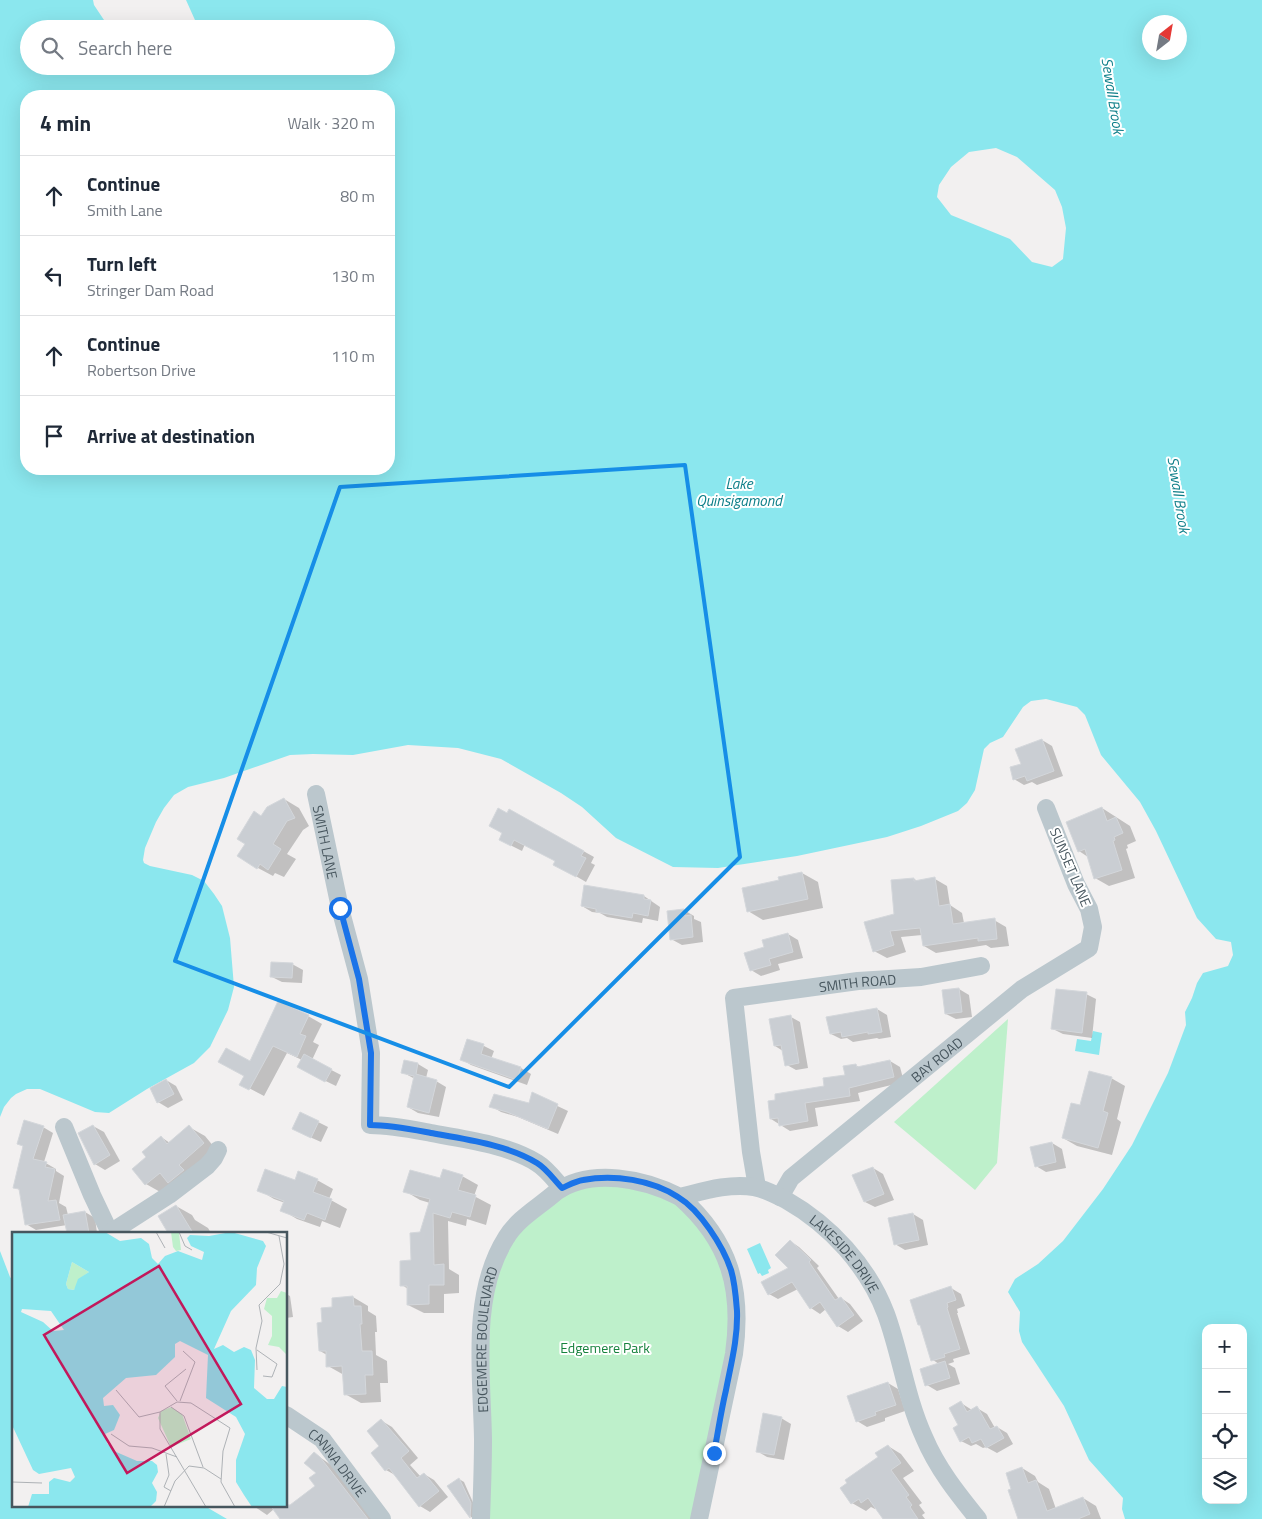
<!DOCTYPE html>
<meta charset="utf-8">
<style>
:root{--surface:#fff;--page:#f6f6f7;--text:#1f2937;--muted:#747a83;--line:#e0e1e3}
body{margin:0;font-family:"Titillium Web",sans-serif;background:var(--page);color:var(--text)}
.controls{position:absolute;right:15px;bottom:15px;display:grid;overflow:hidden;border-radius:10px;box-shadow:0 5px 20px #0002}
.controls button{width:45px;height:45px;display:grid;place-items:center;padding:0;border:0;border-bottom:1px solid var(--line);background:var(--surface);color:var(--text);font:25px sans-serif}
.compass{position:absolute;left:1142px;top:15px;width:45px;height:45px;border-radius:50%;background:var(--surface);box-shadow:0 5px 20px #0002;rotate:31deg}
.stop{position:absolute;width:15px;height:15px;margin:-11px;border:4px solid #1a73e8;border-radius:50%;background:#fff}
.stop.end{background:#1a73e8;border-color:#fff;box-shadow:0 1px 5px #0008}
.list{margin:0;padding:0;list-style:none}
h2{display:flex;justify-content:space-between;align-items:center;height:65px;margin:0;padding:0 20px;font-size:21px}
h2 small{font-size:16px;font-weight:400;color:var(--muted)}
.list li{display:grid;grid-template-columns:32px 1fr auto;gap:15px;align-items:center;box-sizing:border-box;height:80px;padding:0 20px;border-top:1px solid var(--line)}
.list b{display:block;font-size:19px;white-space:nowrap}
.list p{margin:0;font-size:16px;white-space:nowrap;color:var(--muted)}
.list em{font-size:16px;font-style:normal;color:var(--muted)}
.icon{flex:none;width:28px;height:28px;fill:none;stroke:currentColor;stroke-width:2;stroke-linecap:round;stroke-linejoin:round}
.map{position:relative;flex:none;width:1262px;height:1519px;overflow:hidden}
.search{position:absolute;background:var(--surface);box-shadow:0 5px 20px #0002;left:20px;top:20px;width:375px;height:55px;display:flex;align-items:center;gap:12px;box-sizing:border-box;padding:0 18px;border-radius:28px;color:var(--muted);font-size:19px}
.panel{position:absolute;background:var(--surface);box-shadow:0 5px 20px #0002;left:20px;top:90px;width:375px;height:385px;border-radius:20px}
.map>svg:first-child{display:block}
</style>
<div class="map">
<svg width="1262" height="1519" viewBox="0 0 1262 1519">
<rect width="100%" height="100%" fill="#f2f0f0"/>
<g fill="#bef0cb">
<polygon points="1008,1019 997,1163 975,1190 894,1122"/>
<polygon points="582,1180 680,1197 708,1228 737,1308 699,1519 480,1519 493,1265 515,1225"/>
</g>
<g fill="#8be7ee" fill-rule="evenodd">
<path d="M0,0H93L94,5L110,29H29V66H386V29H199L186,0H1262V1519H1125L1122,1509L1123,1498L1089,1460L1064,1406L1022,1342L1019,1331L1020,1312L1008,1292L1015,1279L1038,1264L1063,1241L1103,1189L1132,1145L1168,1073L1186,1025L1185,1012L1192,998L1197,983L1203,973L1228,966L1233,955L1231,942L1216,939L1197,918L1156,831L1140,802L1101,755L1085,715L1077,707L1046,699L1031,701L1023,707L1003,737L990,743L984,749L975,790L967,803L958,811L921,826L887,837L797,856L718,868L673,867L616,838L582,807L561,793L501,759L458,748L408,745L353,755L313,754L290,755L224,778L188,787L174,795L164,808L156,822L145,848L143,860L144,863L150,866L192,875L204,881L214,894L222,906L230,938L234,987L228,1010L210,1047L194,1063L147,1089L109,1113L95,1112L40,1089H27L16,1094L11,1098L4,1107L0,1117ZM1150,22H1180V52H1150ZM389,96V469H26V96ZM996,148L1017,157L1055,190L1062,207L1066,228L1063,259L1052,267L1032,262L1010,239L951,215L937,197L939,185L951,167L969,152ZM1206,1328H1243V1500H1206Z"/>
<polygon points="1093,1031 1102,1033 1099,1055 1075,1051 1077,1039 1091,1041"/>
<polygon points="760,1243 771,1268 768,1270 769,1273 762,1276 760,1273 758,1274 747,1249"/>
<polygon points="0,1251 10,1277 14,1282 14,1505 203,1505 227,1519 0,1519"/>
</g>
<g fill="#0003">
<polygon points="1042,740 1052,746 1063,776 1037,785 1032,782 1024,785 1014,779 1022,765"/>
<polygon points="284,799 299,808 309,826 303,830 287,854 296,859 284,877 275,873 273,876 258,868 261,816"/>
<polygon points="1102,808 1130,826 1136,841 1127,845 1128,848 1126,849 1135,878 1109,886 1095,878 1088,857 1079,851"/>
<polygon points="510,810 594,857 591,863 595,865 586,882 555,864 557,861 525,844 522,851 510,845 508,814"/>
<polygon points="802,873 818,882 823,908 763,920 748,911 780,881"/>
<polygon points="914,879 918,881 935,879 947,886 950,905 962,913 964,923 994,920 1006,927 1009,946 991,948 986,945 936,953 924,946 922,935 901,937 906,952 887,958 874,951 895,915"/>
<polygon points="585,886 644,896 660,907 658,921 643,918 642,923 607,917 600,913 592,912 582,906"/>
<polygon points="684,910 694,916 694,919 701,922 703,942 682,945 671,939"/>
<polygon points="788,934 798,940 803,958 778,964 780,970 761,976 751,970 765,948"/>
<polygon points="292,964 303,970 302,983 282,982 272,977"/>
<polygon points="959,989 969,995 972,1017 956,1019 946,1014"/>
<polygon points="1086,994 1096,999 1092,1038 1063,1034 1053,1029"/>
<polygon points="877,1009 887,1015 891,1037 879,1039 877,1038 853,1042 847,1038 841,1039 831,1034 828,1018"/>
<polygon points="308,1016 322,1024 313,1042 319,1045 312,1060 341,1075 336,1086 309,1073 302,1060 287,1053 264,1096 241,1084 251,1063"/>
<polygon points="791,1017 800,1022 808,1068 796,1070 787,1065 783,1051 775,1046"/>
<polygon points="468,1040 484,1046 494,1051 491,1059 521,1068 531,1074 527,1085 471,1065 461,1059"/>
<polygon points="404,1061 418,1064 428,1070 426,1078 436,1081 446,1087 439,1117 418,1113 408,1107 415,1079 402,1072"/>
<polygon points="890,1061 900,1067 904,1082 858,1093 860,1101 815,1108 818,1126 790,1131 771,1119 846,1076 856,1065 860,1068"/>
<polygon points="1111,1078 1125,1086 1117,1119 1121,1122 1112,1155 1077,1146 1063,1138 1081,1107"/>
<polygon points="166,1080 176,1086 183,1100 168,1108 158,1102"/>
<polygon points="532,1094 568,1111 558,1134 518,1117 501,1112 491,1106 529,1104"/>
<polygon points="318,1122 328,1127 321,1142 303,1134"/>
<polygon points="93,1126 104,1132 120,1161 105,1170 95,1164"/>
<polygon points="43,1127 53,1133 44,1162 56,1169 56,1171 64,1176 59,1203 66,1207 68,1215 85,1212 95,1218 97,1233 68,1233 67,1225 36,1230 26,1224 21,1191 15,1187"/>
<polygon points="189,1127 205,1136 219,1153 162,1193 146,1184 133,1169 148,1157 161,1137 170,1143"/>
<polygon points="1052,1143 1062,1149 1066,1168 1046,1172 1036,1166"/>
<polygon points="873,1168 883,1174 894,1200 875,1207 865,1202"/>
<polygon points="462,1176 478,1185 474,1196 491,1205 486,1225 467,1219 466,1226 448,1221 449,1269 459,1275 459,1293 444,1294 444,1313 424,1313 408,1305 408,1289 402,1285 412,1262 430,1203 420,1200 405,1191 441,1180"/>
<polygon points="317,1180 333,1189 329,1199 347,1209 340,1228 322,1221 320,1227 297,1219 282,1210 285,1203 274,1199 259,1190 296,1182"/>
<polygon points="176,1206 192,1215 195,1220 208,1228 211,1233 169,1233"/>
<polygon points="913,1214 923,1220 928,1245 905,1250 895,1244"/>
<polygon points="790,1241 799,1247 819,1266 817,1268 839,1299 841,1298 850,1304 863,1321 848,1332 838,1326 826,1309 820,1314 811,1308 798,1289 778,1299 769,1294 791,1268"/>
<polygon points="951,1288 961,1294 965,1306 957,1309 958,1313 957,1313 970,1354 953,1359 954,1362 948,1364 955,1368 960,1384 937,1391 927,1385 939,1364 933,1360 921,1326 919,1324"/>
<polygon points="286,1294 290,1296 293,1317 286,1318"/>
<polygon points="353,1297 368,1306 368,1311 376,1316 377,1332 375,1332 376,1355 387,1361 388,1383 380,1383 381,1402 361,1403 345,1394 344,1375 328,1366 327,1355 320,1351 323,1324 334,1308"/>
<polygon points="888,1383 898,1389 905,1411 885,1418 885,1421 867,1427 857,1421"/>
<polygon points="961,1403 972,1410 977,1408 987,1414 995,1428 997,1427 1007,1433 1013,1444 997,1453 986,1447 983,1448 976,1444 971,1446 961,1441"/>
<polygon points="781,1418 791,1424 784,1460 767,1457 757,1451"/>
<polygon points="382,1421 392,1427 418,1458 410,1465 421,1477 424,1474 434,1480 448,1497 430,1512 420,1506 397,1476 386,1470 372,1454 381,1446"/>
<polygon points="888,1446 901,1454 914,1471 903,1478 922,1503 919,1505 925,1513 922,1515 925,1519 885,1519 877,1508 875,1509 871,1507 866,1511 852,1503 879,1458"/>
<polygon points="314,1453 331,1465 373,1519 282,1519 274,1509 267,1515 252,1505 286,1505 286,1503 290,1506 316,1486 318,1473"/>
<polygon points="1022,1468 1035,1476 1038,1482 1049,1489 1056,1509 1083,1498 1096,1506 1101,1519 1023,1519 1013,1489"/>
<polygon points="459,1479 464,1482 475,1507 475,1519 471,1517 449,1486"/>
</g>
<g fill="#caced3" stroke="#d4d7db">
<polygon points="1042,739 1054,771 1027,781 1025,776 1013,780 1010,767 1021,764 1015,749"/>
<polygon points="284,798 295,818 287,821 273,844 281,849 268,870 260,864 257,869 237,856 245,844 237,839 254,811 261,816 267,807"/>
<polygon points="1102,807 1107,821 1116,817 1123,833 1114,837 1115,840 1113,841 1122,870 1094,879 1085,849 1078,852 1066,822"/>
<polygon points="498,808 507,813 509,809 584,851 581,856 586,858 576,877 553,865 555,861 514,840 511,846 499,840 502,833 489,826"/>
<polygon points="802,872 808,899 747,912 742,888 779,880 778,877"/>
<polygon points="935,877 939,906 950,904 953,924 995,918 997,939 978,941 978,938 923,946 920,928 890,931 894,945 873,952 864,922 894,914 891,880 914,878 914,881"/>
<polygon points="584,885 644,895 644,899 651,900 648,916 633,913 632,918 596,912 596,909 581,906"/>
<polygon points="684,909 685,916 691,915 693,937 670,940 667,911"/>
<polygon points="788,933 793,952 769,959 771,965 750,971 744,953 764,947 762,940"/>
<polygon points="271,962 293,963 292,978 270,977"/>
<polygon points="959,988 962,1012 945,1014 942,990"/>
<polygon points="1056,989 1087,992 1082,1033 1051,1029"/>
<polygon points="278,1001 309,1015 300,1034 306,1036 297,1057 273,1046 249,1090 239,1085 244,1076 218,1062 226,1048 250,1061"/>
<polygon points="877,1008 882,1032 868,1034 868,1032 842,1037 841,1032 830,1034 826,1017"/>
<polygon points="791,1015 799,1063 785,1066 781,1045 774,1046 769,1019"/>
<polygon points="467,1039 484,1044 481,1054 521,1067 517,1080 460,1060"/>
<polygon points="304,1054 332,1069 325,1082 297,1067"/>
<polygon points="404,1060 418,1063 416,1074 437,1080 429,1113 407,1107 414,1076 401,1073"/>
<polygon points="890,1060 894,1077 849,1088 850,1096 805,1103 808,1121 779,1126 778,1118 770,1119 768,1101 775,1100 775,1094 824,1086 823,1078 845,1075 843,1066 856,1064 857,1067"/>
<polygon points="1089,1071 1112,1077 1103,1111 1108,1113 1098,1148 1062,1138 1071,1103 1080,1105"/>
<polygon points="166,1079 174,1094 157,1103 150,1088"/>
<polygon points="532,1092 558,1104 548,1129 507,1112 489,1107 494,1094 529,1103"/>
<polygon points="300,1112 319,1121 311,1138 292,1129"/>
<polygon points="24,1120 44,1126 33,1159 47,1162 45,1167 55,1169 48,1201 56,1200 60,1220 25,1225 19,1189 13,1188 23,1146 17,1144"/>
<polygon points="93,1125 110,1155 94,1165 78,1133"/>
<polygon points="189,1125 204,1143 179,1165 184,1170 168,1183 160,1173 145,1185 132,1169 146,1157 142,1152 161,1136 167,1144"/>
<polygon points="1052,1142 1056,1162 1035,1167 1030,1147"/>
<polygon points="873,1167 884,1194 864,1202 852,1175"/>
<polygon points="265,1169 295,1180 298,1171 318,1179 313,1192 332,1199 325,1220 307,1213 304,1220 280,1211 284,1201 257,1191"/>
<polygon points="443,1169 463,1175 458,1190 476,1195 470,1217 452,1212 450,1218 433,1213 434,1265 444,1264 444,1285 429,1285 429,1304 407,1305 407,1286 400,1286 400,1261 411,1260 410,1233 420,1232 430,1199 403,1192 410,1170 440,1178"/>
<polygon points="176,1205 193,1233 168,1233 158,1216"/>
<polygon points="85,1211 89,1233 67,1233 63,1215"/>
<polygon points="913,1213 919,1240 894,1245 888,1218"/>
<polygon points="790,1240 811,1260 809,1262 835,1300 841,1297 854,1315 837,1327 820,1302 810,1309 792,1282 768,1295 761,1282 788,1268 775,1255"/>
<polygon points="951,1286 956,1300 947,1303 948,1307 947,1308 960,1349 944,1354 945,1357 931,1361 920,1325 918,1325 910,1300"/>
<polygon points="353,1296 354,1306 361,1306 362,1324 360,1324 362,1351 372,1351 373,1375 365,1375 366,1394 344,1395 342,1366 326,1367 326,1351 319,1351 317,1323 322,1322 321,1308 332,1307 332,1298"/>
<polygon points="945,1361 950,1378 925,1386 920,1369"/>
<polygon points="888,1382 896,1405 875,1412 876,1415 856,1422 847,1396"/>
<polygon points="961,1401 967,1412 977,1406 990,1429 997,1426 1004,1438 986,1448 981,1439 972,1443 969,1437 960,1442 953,1428 958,1425 949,1408"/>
<polygon points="763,1413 782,1417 774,1455 756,1452"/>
<polygon points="381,1419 409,1451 401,1458 417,1478 424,1473 439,1491 419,1507 389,1468 385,1471 371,1453 379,1446 367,1431"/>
<polygon points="888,1445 901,1463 891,1470 909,1495 906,1497 912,1505 910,1507 918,1519 883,1519 868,1498 861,1503 859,1499 851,1504 840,1488 847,1483 845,1480 878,1457 875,1453"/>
<polygon points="314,1452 320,1457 368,1519 280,1519 270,1505 290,1505 315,1486 309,1478 316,1473 304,1463"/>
<polygon points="1022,1467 1028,1483 1036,1480 1047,1511 1083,1497 1090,1514 1078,1519 1018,1519 1008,1490 1011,1489 1006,1473"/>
<polygon points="459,1478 471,1503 470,1518 447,1486"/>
</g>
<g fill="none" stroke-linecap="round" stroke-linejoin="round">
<g stroke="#bbc7cd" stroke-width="18">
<path id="s1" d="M316,794L340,908L359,979L371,1053L370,1125C391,1125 410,1129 431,1133C465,1139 508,1145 537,1163C547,1169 554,1179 562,1188"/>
<polyline points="64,1127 92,1195 110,1233"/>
<path id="s2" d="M757,1187L751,1152L734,998L858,981L921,977L981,966"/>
<path d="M680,1197C730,1241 743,1289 734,1354L699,1519"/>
<path id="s3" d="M780,1197L791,1178L1022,989L1089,948L1093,927L1089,909L1076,884L1046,808"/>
<polyline points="110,1233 169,1195 207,1166 214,1158 218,1150"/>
<path id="s4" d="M286,1415L322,1439L382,1519"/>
<path id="s5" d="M481,1519C482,1492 483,1466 483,1439C482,1375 470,1295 506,1238C518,1218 539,1207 556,1192C591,1167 645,1179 680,1197C704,1191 729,1183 754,1187C765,1189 776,1195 786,1200C830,1225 868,1266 886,1314C901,1355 906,1398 924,1437C937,1468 957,1493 978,1519"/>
</g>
</g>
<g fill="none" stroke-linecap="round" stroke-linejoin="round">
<path stroke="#1a73e8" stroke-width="6" d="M340,908L359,979L371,1053L370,1125C391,1125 410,1129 431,1133C465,1139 508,1145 537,1163C547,1169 554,1180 562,1188C569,1185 576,1181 583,1180C614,1174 652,1180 678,1197C700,1210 723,1246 731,1270C735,1283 736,1298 737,1311C738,1338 731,1364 726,1390C721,1411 718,1432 714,1453"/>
</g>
<path fill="none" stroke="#168ee7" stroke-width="4" stroke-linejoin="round" d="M685,465L740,857L509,1087L175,961L340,487Z"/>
<g text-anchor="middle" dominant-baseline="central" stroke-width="4" stroke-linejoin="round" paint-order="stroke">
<g font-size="14" fill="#47565e" stroke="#fff">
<text stroke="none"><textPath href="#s1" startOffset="49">SMITH LANE</textPath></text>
<text transform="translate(1071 867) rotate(67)">SUNSET LANE</text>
<text stroke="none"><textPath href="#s2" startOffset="315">SMITH ROAD</textPath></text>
<text stroke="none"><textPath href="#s3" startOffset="210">BAY ROAD</textPath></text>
<text stroke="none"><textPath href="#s5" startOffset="674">LAKESIDE DRIVE</textPath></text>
<text stroke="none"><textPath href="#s5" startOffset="180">EDGEMERE BOULEVARD</textPath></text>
<text stroke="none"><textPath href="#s4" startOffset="71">CANNA DRIVE</textPath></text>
</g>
<g font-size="14" fill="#16823d" stroke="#fff">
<text x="605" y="1347">Edgemere Park</text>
</g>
<g font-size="15" font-style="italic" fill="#0c7e88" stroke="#fff">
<text transform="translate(1113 96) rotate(81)">Sewall Brook</text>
<text x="739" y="483">Lake<tspan x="739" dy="17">Quinsigamond</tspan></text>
<text transform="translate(1179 495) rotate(81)">Sewall Brook</text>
</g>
</g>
<g transform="translate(12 1232)">
<rect width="275" height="275" fill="#f2f0f0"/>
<path d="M159,0L167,1L169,18L164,19L161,15ZM60,30L77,40L70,45L62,58L56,57L54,52ZM269,59L275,61L274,122L267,115L256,113L260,104V84L252,77L255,66H265ZM159,175L170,182L179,207L159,215L146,186L149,179Z" fill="#bef0cb"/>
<path d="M0,0H93L108,9L129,6L137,12L140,26L146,32L153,24L166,19L190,28L192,20L179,14L175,6L178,3L197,4L219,0L251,9L254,14L245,36L244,53L219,79L202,117L211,113L222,120L232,115L239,118L243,128L242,156L255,167H262L270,154L275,155V275H240L232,263L224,250V228L233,202L224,185L194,166L196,123L168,109L163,112V125L144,143L114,146L91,166L92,174L101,173L108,183L102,198L93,202L95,211L102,219L125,229H140L145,233L146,240L140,251L145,260L144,269L138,275H16L20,262H37V250L42,246L58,250L63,245L59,236L27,242L21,238L0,193ZM60,30L77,40L66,47L62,58L56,57L54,52ZM10,77L39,79L52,98L41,99L31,90L9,80Z" fill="#8be7ee" fill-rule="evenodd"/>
<path fill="none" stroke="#aeb2b6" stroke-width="1" d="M144,0L153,16M167,0L173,14L180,18M254,0L275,6M245,118L265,132L260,145L251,144M245,138L244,116L250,89L247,73L268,52L272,32L267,4M104,158L127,185L148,180L165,170M165,169L153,154L174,137M168,169L183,130L171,119M165,170L179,171L218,196L211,219L209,250L223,275M159,175L172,184L191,235M148,180V197L194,275M99,202L117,214L140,216L165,225M154,222L157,243L152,255L159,259M0,250L30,251M0,250V269M152,275L163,249L177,234L192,236L209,247"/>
<path fill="#c2185b" fill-opacity="0.15" stroke="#c2185b" stroke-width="2.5" d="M147,34L229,172L115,241L32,103Z"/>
<rect width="275" height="275" fill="none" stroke="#47565e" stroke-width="2.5"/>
</g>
</svg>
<div class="controls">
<button>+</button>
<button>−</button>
<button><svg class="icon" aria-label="locate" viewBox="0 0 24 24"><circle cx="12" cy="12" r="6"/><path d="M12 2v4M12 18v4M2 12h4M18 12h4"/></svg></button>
<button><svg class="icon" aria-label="layers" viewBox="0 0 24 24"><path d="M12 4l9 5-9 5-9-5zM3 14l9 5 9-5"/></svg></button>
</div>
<svg class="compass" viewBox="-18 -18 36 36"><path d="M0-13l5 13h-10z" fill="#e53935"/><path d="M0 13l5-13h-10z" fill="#747a83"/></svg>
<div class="stop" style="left:340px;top:908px"></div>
<div class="stop end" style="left:714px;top:1453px"></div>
<div class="search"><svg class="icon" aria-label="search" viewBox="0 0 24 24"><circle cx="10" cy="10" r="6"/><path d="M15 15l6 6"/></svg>Search here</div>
<section class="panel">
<h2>4 min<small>Walk · 320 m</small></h2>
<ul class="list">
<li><svg class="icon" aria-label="ahead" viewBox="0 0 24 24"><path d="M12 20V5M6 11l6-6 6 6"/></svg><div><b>Continue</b><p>Smith Lane</p></div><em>80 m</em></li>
<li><svg class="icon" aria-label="left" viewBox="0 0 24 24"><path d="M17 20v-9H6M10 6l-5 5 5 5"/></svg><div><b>Turn left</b><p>Stringer Dam Road</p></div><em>130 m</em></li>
<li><svg class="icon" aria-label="ahead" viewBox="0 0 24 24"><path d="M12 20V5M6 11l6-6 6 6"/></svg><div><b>Continue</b><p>Robertson Drive</p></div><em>110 m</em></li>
<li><svg class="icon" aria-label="arrive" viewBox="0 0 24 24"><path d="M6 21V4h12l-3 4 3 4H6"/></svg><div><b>Arrive at destination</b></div></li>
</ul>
</section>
</div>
